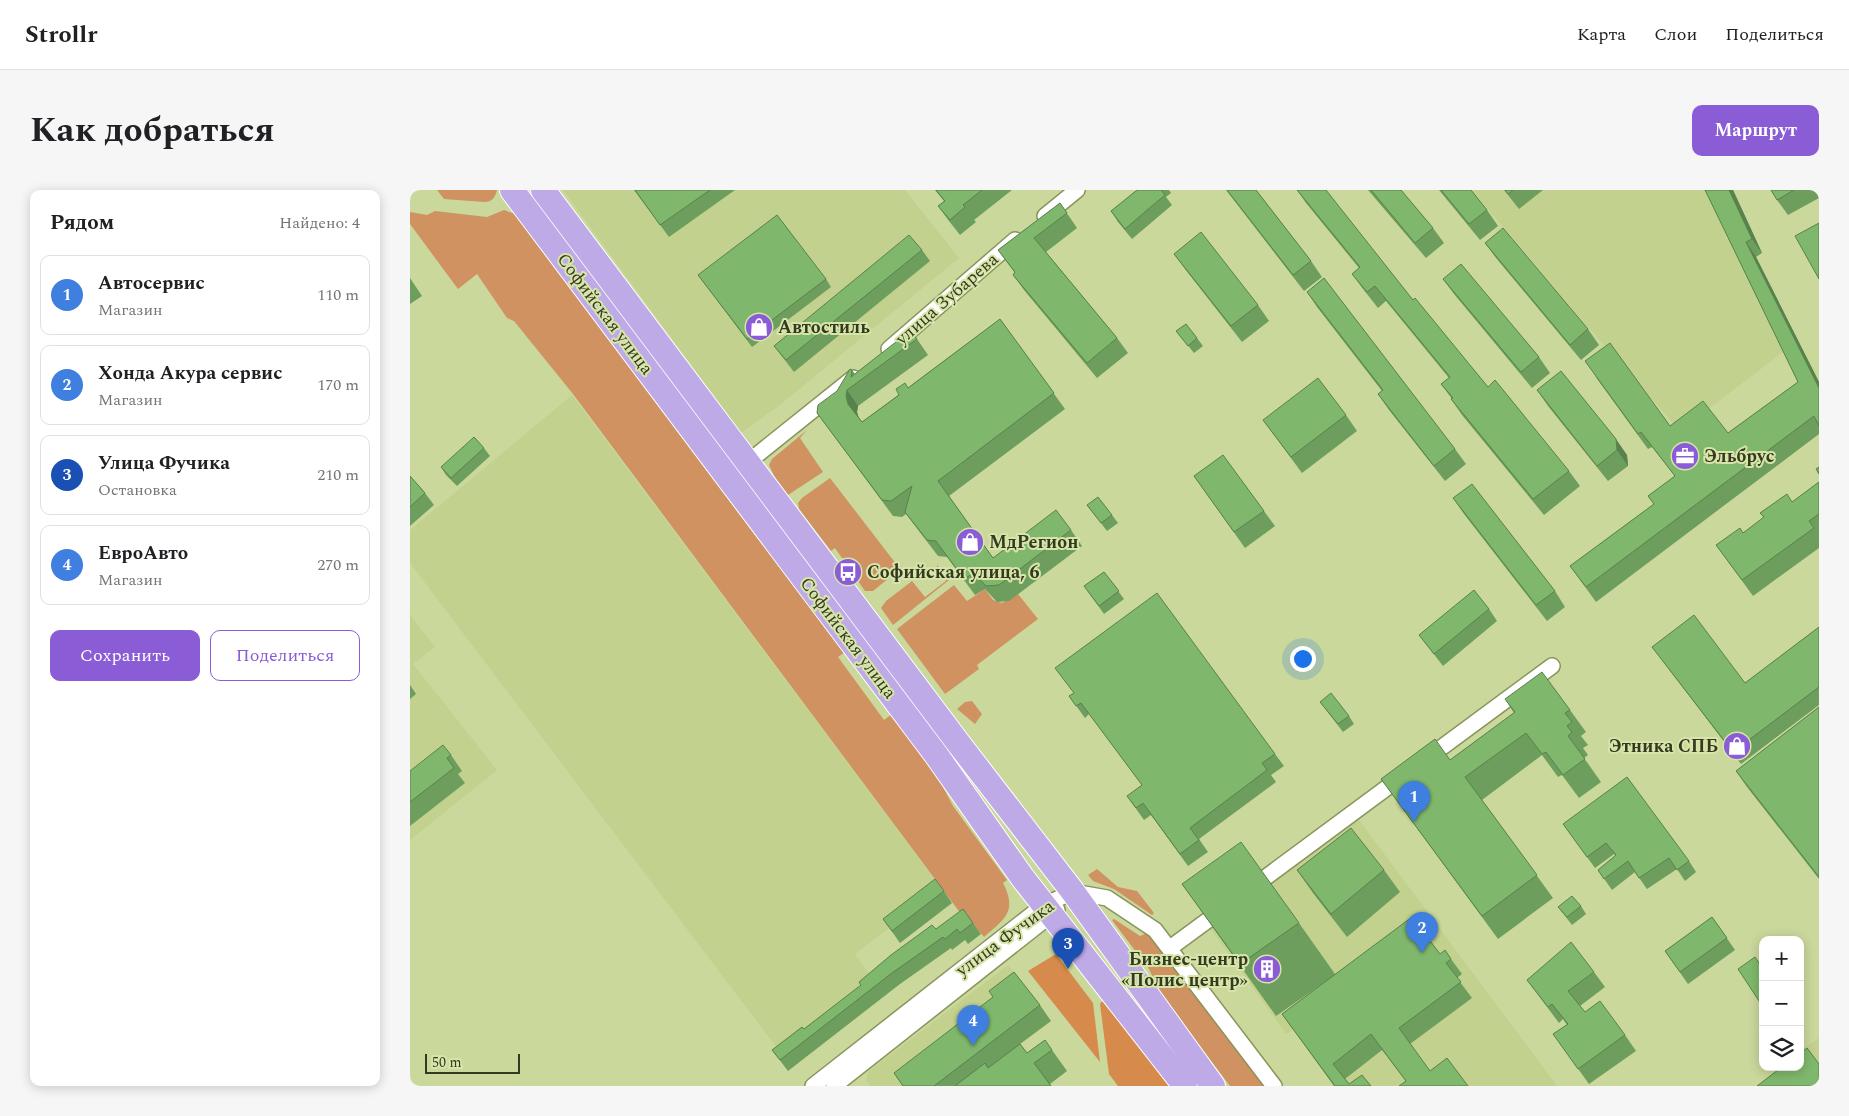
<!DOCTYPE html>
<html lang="ru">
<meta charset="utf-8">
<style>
:root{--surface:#fff;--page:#f6f6f6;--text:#202124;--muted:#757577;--line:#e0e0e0;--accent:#8a5cd6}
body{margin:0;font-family:Spectral,serif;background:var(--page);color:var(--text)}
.controls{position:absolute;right:15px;bottom:15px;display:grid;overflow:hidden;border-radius:10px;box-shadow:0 2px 12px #0003}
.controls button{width:45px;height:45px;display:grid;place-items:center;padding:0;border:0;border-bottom:1px solid var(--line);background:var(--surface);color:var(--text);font:25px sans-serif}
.scale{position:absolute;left:15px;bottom:12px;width:95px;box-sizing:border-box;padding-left:5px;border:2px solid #343921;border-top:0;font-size:14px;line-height:18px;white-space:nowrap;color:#343921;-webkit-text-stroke:4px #d7e5a8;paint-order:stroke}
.you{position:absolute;left:892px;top:468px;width:18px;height:18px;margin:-12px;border:4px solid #fff;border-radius:50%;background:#1a73e8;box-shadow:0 0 0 8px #1a73e833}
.badge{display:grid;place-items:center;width:32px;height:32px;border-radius:50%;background:var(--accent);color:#fff;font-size:16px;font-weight:700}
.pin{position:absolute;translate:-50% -41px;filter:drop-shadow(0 1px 2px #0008)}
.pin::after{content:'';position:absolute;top:26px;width:18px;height:15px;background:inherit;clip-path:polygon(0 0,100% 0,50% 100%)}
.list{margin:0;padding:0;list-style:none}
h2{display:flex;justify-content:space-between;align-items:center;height:65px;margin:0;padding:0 20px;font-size:21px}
h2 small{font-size:16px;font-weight:400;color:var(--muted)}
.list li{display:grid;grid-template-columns:32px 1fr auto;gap:15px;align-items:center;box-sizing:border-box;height:80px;margin:0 10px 10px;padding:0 10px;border:1px solid var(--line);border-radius:10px}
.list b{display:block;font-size:19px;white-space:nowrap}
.list p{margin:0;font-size:16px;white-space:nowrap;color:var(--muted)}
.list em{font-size:16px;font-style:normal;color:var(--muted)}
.actions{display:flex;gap:10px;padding:15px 20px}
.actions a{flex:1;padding:11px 0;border:1px solid var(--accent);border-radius:10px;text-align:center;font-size:18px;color:var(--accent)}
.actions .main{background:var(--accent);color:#fff}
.icon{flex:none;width:28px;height:28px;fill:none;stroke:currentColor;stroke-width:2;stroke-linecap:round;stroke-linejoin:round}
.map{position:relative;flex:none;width:1409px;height:896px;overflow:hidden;border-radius:10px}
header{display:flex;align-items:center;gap:30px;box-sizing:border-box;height:70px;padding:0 25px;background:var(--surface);border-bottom:1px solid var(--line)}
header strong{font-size:24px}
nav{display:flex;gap:28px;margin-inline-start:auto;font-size:18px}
.intro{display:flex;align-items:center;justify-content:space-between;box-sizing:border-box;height:120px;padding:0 30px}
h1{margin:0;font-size:35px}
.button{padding:12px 22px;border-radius:10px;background:var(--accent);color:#fff;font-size:18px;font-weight:700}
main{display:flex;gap:30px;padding:0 30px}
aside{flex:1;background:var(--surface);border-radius:10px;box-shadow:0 2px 12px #0003}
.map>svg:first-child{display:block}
</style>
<header>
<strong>Strollr</strong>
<nav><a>Карта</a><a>Слои</a><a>Поделиться</a></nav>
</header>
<div class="intro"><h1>Как добраться</h1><a class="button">Маршрут</a></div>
<main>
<aside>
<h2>Рядом<small>Найдено: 4</small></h2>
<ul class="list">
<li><span class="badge" style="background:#3f7fe0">1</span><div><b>Автосервис</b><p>Магазин</p></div><em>110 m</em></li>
<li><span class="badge" style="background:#3f7fe0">2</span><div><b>Хонда Акура сервис</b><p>Магазин</p></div><em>170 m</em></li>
<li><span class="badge" style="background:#1a4fb4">3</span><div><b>Улица Фучика</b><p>Остановка</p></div><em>210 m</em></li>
<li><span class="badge" style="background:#3f7fe0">4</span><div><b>ЕвроАвто</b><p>Магазин</p></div><em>270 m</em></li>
</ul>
<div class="actions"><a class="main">Сохранить</a><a>Поделиться</a></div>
</aside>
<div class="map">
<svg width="1409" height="896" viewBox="0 0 1409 896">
<rect width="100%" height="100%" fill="#cad89c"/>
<g fill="#c2d18d">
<polygon points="153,0 495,0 549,68 371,214 331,243"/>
<polygon points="1062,0 1294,0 1373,162 1270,241 1170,128"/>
<polygon points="162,205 531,698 445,764 463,789 367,858 0,373 0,340"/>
<polygon points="0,425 25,457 3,474 87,580 0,650"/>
<polygon points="946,626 1147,896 924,896 883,840 876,844 798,735"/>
<polygon points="598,775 641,831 555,896 460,896 456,890 459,881"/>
<polygon points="1409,848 1409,896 1347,896 1370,877 1390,877 1390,861"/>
</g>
<g fill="#d09261">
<path d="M27,0H87C85,8 82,12 74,12L34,9Z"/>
<path d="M94,20L108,25L435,462L428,467L474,530L482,524L523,578L543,616L597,690L593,693C608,722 594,729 574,747L560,730L557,732L163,204L104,131L97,128L67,84L48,99L0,34V22L17,25L25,21L77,27Z"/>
<polygon points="397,240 390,248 413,282 378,305 365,288 359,275 362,269"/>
<polygon points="420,288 490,379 463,401 455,401 425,358 421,361 389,319 388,313 392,308"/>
<polygon points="527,375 539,390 483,435 471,418 476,411 502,391 515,407 536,391 527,379"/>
<polygon points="544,395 557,411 575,399 583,410 592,413 608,404 628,429 567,475 569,479 535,504 487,439"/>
<polygon points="562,511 572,524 565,534 547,519 555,512"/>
<polygon points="687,679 708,697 727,701 744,723 742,725 704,699 683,691 678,685"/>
<polygon points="704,729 730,746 737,743 856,896 820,896 752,806 739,779 702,730"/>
</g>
<g fill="#d68a4c">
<polygon points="646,764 683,813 690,872 618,781"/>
<polygon points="692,811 708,826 760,896 708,896 699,884 690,814"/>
</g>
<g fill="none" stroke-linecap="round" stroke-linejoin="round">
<defs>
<g id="street">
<polyline points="635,26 667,0"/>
<polyline points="479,159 605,50"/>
<polyline points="337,273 443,188"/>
<polyline points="1016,569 1142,476"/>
<polyline points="840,699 994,585"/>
<polyline points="663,702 697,708 745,740 864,896"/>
<polyline points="760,758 813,719"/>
<polyline points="403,896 634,715 663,702"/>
<polyline points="424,896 647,720"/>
</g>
<g id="primary">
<polyline points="102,0 527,566 612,687 775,896"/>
<polyline points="133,0 549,554 663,702 803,896"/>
</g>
</defs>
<use href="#street" stroke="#88945b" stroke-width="18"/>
<use href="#primary" stroke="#fff" stroke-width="26"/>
<use href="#street" stroke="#fff" stroke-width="15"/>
<use href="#primary" stroke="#bfaae8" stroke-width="24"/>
</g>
<g fill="#6d9e5d">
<polygon points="224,0 325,0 259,47"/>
<polygon points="525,0 602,0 564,30 566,32 550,45 539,31 528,16 534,11"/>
<polygon points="727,0 759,0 761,3 756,7 762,15 722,49 708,32 701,21"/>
<polygon points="816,0 846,0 901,71 912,87 894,101"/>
<polygon points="887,0 1003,110 1078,197 1159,281 1170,296 1134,325 1052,225 1041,209 1042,209 1031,194 1039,188 976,111 968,118 953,99 942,84 949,78 896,13"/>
<polygon points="958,0 991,0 1023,38 1034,53 1016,68"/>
<polygon points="1029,0 1061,0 1077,20 1088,36 1070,50"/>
<polygon points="1094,0 1133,0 1109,19"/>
<polygon points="1295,0 1323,0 1352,63 1346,67 1409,192 1409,244 1186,412 1160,376 1244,314 1238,306 1265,286 1242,257 1238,259 1185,186 1260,236 1318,243 1388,192"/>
<polygon points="1361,0 1409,0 1409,8 1378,25 1367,10"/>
<polygon points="650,13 667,38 636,62 707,148 718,163 687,188 614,100 603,85 605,83 588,60"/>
<polygon points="1075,53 1178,139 1189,155 1171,170 1086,68"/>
<polygon points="512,60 520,71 384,182 364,156"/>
<polygon points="764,64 848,115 859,131 832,152 775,79"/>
<polygon points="288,85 416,89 421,97 342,157"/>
<polygon points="0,88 12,106 0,114"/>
<polygon points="1033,89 1129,167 1140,183 1122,198 1044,104"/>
<polygon points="897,102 1045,259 1056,274 1035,291 979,220 968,204 972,201 907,117"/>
<polygon points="590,129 655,219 539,306 583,368 661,340 672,356 599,411 587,412 575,399 565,405 537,367 528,366 496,324 492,327 483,326 407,223 427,201 442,180 445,184 507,149 518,165 448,216 447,222 449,228 452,232"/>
<polygon points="766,141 787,148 793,156 784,163"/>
<polygon points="1127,200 1217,265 1218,276 1198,291 1138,216"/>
<polygon points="936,225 947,241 892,283 853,230"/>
<polygon points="74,258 80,266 47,296 36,285 31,277"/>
<polygon points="0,286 15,303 24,315 0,336"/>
<polygon points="784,286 854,321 865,336 835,358"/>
<polygon points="1409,292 1409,358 1343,406 1306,355 1333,343 1354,328 1350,323 1382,312"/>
<polygon points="1043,308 1145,401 1155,417 1137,431 1054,324"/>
<polygon points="677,315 702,325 708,333 697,341"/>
<polygon points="694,382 714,409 694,424 674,396"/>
<polygon points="1079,419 1087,431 1033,476 1009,445"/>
<polygon points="1409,437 1409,515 1331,574 1242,457 1335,493"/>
<polygon points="0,495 6,504 0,509"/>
<polygon points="659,506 865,564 874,576 861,585 866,592 789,649 798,662 778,676 741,625 734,630 717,606 732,595 679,524 675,528"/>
<polygon points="1095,509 1160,520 1176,542 1171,546 1178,555 1173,558 1178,565 1174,568 1191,592 1169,608 1152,585 1148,587 1132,565 1072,610 1143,708 1088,749 971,589 1040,570 1104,523"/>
<polygon points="910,512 939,526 944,534 933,542"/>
<polygon points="1409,517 1409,689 1337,597 1326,581"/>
<polygon points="41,565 52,581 48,584 55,593 0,636 0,581"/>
<polygon points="1161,645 1279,671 1286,682 1275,691 1267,679 1237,699 1225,682 1202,700 1188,680 1206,666 1204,664 1185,678"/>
<polygon points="887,680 974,680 990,702 937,747 903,703"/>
<polygon points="772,694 889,733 925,784 1030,764 1041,769 1052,784 1047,788 1062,808 1000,854 1020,881 1058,896 996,891 972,860 935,889 939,894 961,896 924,896 872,824 925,785 866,826"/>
<polygon points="534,701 542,713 490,753 473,729"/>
<polygon points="1171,716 1176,724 1162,735 1148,717"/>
<polygon points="1302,727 1325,760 1278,794 1255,761"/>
<polygon points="563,733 571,744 558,754 555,750 542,760 541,758 490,794 378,881 362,860 394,839 526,739"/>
<polygon points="1184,782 1195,797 1170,816 1175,822 1215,845 1226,861 1179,894 1143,844 1157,835 1153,829 1149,833 1117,790"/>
<polygon points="630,815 641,831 610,854 617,863 642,860 657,881 640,894 641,896 493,896 484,883"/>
</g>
<g fill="#59814c">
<polygon points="1319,0 1323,0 1352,63 1342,49"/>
<polygon points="1336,52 1346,67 1409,192 1409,198"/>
<polygon points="437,200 448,216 447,222 449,230 438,214 436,206"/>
<polygon points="1206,249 1217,265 1218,276 1207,260"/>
</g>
<g fill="#7fb86c" stroke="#59814c">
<polygon points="225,0 300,0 250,35"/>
<polygon points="526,0 572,0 553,15 555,17 540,30 528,16 535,11"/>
<polygon points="727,0 751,0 755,5 715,39 701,21"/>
<polygon points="817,0 846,0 901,71 883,85"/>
<polygon points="887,0 916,0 1003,110 1005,108 1078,197 1085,190 1159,281 1123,309 1041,209 1043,208 1031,194 1040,187 965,96 957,102 942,84 950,77"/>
<polygon points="961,0 991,0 1023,38 1005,53"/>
<polygon points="1031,0 1061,0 1077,20 1059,34"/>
<polygon points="1095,0 1103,0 1098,4"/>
<polygon points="1295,0 1319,0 1342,49 1336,52 1409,198 1409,236 1404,226 1176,397 1160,376 1244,314 1238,306 1265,286 1231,242 1228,244 1175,171 1200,153 1260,236 1293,211 1318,243 1388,192"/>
<polygon points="1361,0 1384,0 1367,10"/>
<polygon points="650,13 657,23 624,48 707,148 677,173 603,85 605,82 588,60"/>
<polygon points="367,25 416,89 337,149 288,85"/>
<polygon points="1409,33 1409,89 1385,46"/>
<polygon points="1093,38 1178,139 1160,155 1075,53"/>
<polygon points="791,42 848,115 821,136 764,64"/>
<polygon points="499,45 512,60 376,170 364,156"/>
<polygon points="1051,74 1129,167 1111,182 1033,89"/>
<polygon points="914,88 1045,259 1024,276 968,204 973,200 897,102"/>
<polygon points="590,129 644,203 528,291 583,368 646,320 661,340 589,395 576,396 564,383 554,389 526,351 517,350 495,322 502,296 481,311 472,310 407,223 408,215 427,201 440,179 442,180 441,187 500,141 507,149 437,200 436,206 438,214 452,232 489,205 486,199 495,193 498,198"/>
<polygon points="776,134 787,148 778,156 766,141"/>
<polygon points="1151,181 1206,249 1207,260 1187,276 1127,200"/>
<polygon points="908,188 936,225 881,267 853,230"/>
<polygon points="64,247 74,258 41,288 31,277"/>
<polygon points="813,265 854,321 824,342 784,286"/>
<polygon points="1409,277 1409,284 1406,279"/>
<polygon points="0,286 15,303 0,317"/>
<polygon points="1409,292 1409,324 1399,331 1404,338 1332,390 1306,355 1330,338 1333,343 1354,327 1350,323 1377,304 1382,312"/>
<polygon points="1062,294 1145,401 1126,415 1043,308"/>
<polygon points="688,307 702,325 691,333 677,315"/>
<polygon points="694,382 709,401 689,416 674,396"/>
<polygon points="1064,400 1079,419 1024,464 1009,445"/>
<polygon points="747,403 865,564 852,573 857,580 780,638 789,650 770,664 733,613 726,618 717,606 732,595 671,513 666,516 659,506 664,503 645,478"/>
<polygon points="1284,425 1335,493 1409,437 1409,497 1323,562 1242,457"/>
<polygon points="1132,482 1160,520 1155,523 1162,532 1157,536 1162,542 1158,546 1175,569 1153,585 1136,562 1132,564 1116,543 1055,587 1127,685 1072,726 971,589 1025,549 1040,570 1105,522 1095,509"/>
<polygon points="921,503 939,526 928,534 910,512"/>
<polygon points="1409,517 1409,687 1326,581"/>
<polygon points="33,555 41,565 37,568 44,578 0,612 0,581"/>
<polygon points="1217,587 1279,671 1267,680 1259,668 1229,688 1218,671 1194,689 1188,680 1206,665 1196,653 1177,667 1153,634"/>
<polygon points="941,638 974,680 921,724 887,680"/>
<polygon points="831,652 889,733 830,774 772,694"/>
<polygon points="525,689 534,701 482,741 473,729"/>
<polygon points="1162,706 1171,716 1157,727 1148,717"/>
<polygon points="553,719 563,733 550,743 547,739 535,749 533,747 482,783 370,870 362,860 392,837 394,839 451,795 449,792 481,765 522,735 526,739"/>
<polygon points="1002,727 1030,764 1035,760 1041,769 1036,773 1051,792 989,838 1020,881 1037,868 1058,896 989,896 996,891 961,844 923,874 939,894 952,885 961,896 925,896 872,824"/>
<polygon points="1302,727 1317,748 1270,782 1255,761"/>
<polygon points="1161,752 1184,782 1158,801 1175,822 1190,811 1215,845 1168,879 1143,844 1158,834 1142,814 1138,817 1117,790"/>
<polygon points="1345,767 1353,779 1353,813 1351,814 1328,779"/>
<polygon points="604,782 630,815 524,896 493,896 484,883 583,807 579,801"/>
<polygon points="635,850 642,860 624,873 641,896 545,896 575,873 578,878 610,854 617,863"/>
<polygon points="1397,858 1409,874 1409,896 1347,896 1372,877 1390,877 1390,864"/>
</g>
<defs>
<symbol id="shop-disc" viewBox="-11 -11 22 22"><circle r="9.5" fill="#8a5cd6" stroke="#d7e5a8"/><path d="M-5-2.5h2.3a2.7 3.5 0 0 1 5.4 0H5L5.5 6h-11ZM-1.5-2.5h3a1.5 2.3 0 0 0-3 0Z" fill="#fff"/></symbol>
<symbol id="office-disc" viewBox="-11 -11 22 22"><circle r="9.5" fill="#8a5cd6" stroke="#d7e5a8"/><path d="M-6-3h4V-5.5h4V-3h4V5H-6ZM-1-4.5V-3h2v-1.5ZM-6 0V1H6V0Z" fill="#fff"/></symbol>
<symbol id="bus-disc" viewBox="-11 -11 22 22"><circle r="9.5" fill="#8a5cd6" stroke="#d7e5a8"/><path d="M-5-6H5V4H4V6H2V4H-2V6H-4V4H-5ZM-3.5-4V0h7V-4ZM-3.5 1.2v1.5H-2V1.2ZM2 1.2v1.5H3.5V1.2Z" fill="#fff"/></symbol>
<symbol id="building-disc" viewBox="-11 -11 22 22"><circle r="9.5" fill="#8a5cd6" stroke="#d7e5a8"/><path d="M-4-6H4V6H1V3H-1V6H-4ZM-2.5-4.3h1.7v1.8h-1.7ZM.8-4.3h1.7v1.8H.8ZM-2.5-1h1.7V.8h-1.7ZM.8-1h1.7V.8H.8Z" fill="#fff"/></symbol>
</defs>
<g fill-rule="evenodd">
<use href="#shop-disc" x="333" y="121" width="32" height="32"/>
<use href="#office-disc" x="1259" y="250" width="32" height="32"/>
<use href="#shop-disc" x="544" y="336" width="32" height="32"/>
<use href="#bus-disc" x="422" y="366" width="32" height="32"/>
<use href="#shop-disc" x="1311" y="540" width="32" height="32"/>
<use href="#building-disc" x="841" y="763" width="32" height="32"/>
</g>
<g text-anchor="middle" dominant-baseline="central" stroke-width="4" stroke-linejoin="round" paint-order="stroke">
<g font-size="18" fill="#343921" stroke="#d7e5a8">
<text transform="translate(537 109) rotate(-41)">улица Зубарева</text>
<text transform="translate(195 124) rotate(53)">Софийская улица</text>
<text transform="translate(438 448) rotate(53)">Софийская улица</text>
<text transform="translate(595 748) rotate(-36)">улица Фучика</text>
</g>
<g font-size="18" font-weight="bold" fill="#343921" stroke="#d7e5a8" text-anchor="start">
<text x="368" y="137">Автостиль</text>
<text x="1294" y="266">Эльбрус</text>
<text x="579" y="352">МдРегион</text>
<text x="457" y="382">Софийская улица, 6</text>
<text x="1308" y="556" text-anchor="end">Этника СПБ</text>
<text x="838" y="769" text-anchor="end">Бизнес-центр<tspan x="838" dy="21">«Полис центр»</tspan></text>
</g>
</g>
</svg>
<div class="controls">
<button>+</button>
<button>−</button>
<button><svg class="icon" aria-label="layers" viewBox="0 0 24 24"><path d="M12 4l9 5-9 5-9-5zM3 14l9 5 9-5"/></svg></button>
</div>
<div class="scale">50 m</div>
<div class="you"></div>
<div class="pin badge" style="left:1004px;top:632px;background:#3f7fe0">1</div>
<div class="pin badge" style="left:1012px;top:763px;background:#3f7fe0">2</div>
<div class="pin badge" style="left:658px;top:779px;background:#1a4fb4">3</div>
<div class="pin badge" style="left:563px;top:856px;background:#3f7fe0">4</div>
</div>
</main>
